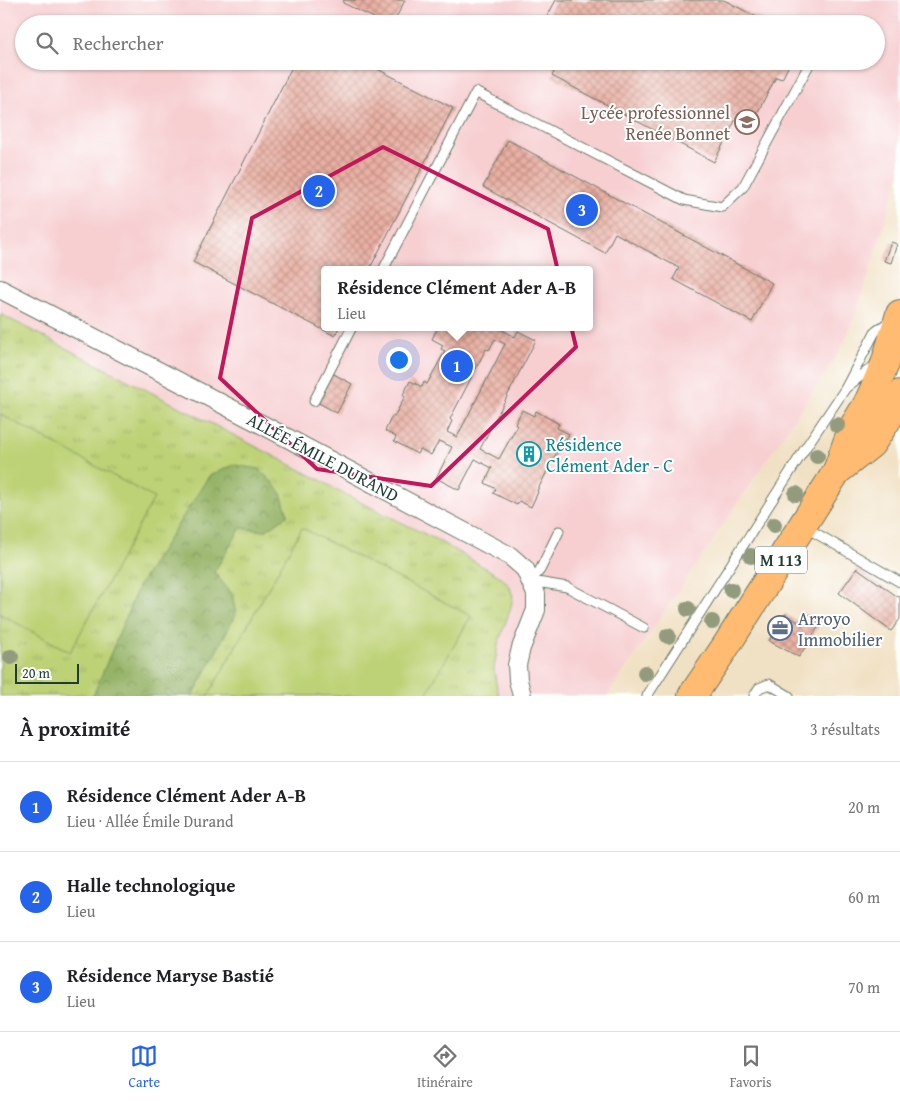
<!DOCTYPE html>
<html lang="fr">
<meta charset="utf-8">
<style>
:root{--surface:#fff;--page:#f2f2f2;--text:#202124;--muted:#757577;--line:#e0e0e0;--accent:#2563eb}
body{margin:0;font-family:"Gentium Book Plus",serif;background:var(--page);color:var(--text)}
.scale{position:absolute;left:15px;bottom:12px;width:64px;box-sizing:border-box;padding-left:5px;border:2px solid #1f3d34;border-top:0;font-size:14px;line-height:18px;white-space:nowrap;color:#1f3d34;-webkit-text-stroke:4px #fff;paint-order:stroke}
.you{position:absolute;left:398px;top:359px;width:18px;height:18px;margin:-12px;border:4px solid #fff;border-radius:50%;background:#1a73e8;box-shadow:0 0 0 8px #1a73e833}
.badge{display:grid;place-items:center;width:32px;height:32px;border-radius:50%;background:var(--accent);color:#fff;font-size:16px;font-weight:700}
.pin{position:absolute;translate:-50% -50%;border:2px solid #fff;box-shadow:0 1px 5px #0006}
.popup{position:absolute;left:321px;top:266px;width:272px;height:65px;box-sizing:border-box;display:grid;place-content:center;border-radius:5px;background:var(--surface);filter:drop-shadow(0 1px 4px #0005);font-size:16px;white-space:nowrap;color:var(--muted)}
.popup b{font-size:19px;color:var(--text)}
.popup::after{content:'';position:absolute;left:50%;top:100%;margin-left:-10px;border:10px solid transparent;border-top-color:var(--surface)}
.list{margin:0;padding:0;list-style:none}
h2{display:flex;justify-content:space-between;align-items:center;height:65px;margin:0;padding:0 20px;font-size:21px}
h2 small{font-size:16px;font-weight:400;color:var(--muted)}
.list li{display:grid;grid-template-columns:32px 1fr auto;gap:15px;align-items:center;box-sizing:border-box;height:90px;padding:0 20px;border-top:1px solid var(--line)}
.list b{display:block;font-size:19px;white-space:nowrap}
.list p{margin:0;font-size:16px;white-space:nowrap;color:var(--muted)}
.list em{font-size:16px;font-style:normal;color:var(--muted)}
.icon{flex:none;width:28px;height:28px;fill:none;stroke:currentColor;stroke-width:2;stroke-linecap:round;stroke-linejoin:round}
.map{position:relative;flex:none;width:900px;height:696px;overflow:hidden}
.search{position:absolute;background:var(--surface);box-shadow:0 1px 4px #0004;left:15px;right:15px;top:15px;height:55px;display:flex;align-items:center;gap:12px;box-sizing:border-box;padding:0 18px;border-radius:28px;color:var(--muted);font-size:19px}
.sheet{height:335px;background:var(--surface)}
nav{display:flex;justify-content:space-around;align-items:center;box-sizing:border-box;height:70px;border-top:1px solid var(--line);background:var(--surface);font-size:14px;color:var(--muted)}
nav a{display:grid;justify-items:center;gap:2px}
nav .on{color:var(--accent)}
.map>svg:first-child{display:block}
</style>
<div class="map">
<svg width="900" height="696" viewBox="0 0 900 696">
<defs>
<pattern id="grass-tufts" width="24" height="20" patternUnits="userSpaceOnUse" patternTransform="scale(1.25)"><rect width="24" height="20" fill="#bdd276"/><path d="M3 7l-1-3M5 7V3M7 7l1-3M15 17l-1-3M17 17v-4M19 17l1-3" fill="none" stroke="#a2b567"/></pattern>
<pattern id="forest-crowns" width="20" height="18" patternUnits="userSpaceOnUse" patternTransform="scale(1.25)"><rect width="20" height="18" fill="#96b467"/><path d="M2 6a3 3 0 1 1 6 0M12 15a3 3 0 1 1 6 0" fill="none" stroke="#7a9456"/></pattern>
<pattern id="building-cross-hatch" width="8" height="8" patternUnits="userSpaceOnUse" patternTransform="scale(1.25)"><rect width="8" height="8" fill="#eab0a3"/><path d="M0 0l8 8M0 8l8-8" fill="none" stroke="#bd9086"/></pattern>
</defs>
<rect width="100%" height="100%" fill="#fff"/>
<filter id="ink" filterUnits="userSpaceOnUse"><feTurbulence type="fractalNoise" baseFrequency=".02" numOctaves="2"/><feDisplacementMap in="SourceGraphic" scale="10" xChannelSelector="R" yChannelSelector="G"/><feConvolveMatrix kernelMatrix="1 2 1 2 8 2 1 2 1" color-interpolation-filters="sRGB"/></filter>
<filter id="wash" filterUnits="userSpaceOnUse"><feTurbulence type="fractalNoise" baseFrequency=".0096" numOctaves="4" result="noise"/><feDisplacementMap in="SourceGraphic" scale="20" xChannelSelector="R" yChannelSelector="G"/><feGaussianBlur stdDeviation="1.12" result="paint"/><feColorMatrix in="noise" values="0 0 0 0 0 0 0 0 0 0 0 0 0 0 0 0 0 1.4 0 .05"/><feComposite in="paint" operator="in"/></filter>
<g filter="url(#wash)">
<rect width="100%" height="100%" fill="#f1e1c4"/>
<path fill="#f7cfd1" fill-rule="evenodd" d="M0,0H900V172L857,311L838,354L607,696H0ZM24,24H876V61H24ZM324,270H590V327H324Z"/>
<polygon fill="url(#grass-tufts)" stroke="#6e8855" points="0,314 324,482 336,490 437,540 501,577 509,585 513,596 511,607 498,645 494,668 496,683 499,696 0,696"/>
<polygon fill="url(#forest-crowns)" stroke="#5a784e" points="234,465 259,469 280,491 288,515 265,531 241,528 214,572 232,594 236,614 193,696 93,696 139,585 209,476"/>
<g fill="#bdd276" stroke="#6e8855">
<polygon points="0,414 154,498 70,652 0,614"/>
<polygon points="302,528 471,616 425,696 208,696"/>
</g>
<g id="blocks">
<g fill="url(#building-cross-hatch)" fill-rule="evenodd">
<polygon points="344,0 405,0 393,24 386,24 370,16 343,3"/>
<polygon points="556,0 724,0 770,24 543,24"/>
<polygon points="295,61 362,61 453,108 369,270 324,270 324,327 339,327 335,336 193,262"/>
<polygon points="542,61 791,61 782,79 776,77 751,125 737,117 714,162 552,76 556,68"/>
<polygon points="508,140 772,283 752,322 673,279 679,268 615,233 605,253 483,187"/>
<polygon points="891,242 897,244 891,263 884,261"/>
<path d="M438,327H497L515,337L518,331L536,340L480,449L499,459L517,426L515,424L522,410L534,416L536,411L559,424L557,428L569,434L561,449L559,448L537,491L538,492L531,507L519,501L517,505L493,493L496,489L485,483L492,468L475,459L459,490L436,478L452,447L439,441L431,455L420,449L417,454L394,441L396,437L385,431L392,416L394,417L405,396L403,395L410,381L422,387L424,382L427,384L445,351L441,349L443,345L432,339ZM495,339L505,344L457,437L447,432L452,421L450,419L486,349L489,350Z"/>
<polygon points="330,372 352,384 337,413 315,401"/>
<polygon points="857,568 898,597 900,594 900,619 891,631 839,593"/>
<polygon points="785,614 803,625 810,614 822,621 799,657 769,641"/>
</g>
</g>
</g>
<g filter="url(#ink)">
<use href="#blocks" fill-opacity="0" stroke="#687666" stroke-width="1"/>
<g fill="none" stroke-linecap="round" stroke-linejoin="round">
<defs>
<g id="lane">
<polyline points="479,94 684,200 722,207 743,187 811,61"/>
<polyline points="383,270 476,92"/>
<polyline points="847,387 871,368 875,367"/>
<polyline points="314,401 352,327"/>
<polyline points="805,527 900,582"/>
<polyline points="559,531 540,570 531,581 567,587 644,628"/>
<polyline points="647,696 808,444 845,389 875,332 891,320"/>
<polyline points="754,696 759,688 769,684 789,696"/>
</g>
<polyline id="street" points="0,289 261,424 510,556 525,569 536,594 536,610 521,648 517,665 518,680 522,696"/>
<g id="primary">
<polyline points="837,471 852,429 868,403 885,364 900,314"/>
<polyline points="692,696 724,649 837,471 871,444 889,417 900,394"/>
</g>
</defs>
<use href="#lane" stroke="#687666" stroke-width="11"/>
<use href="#street" stroke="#687666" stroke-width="20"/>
<use href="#primary" stroke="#687666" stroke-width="30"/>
<use href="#lane" stroke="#fff" stroke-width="9"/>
<use href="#street" stroke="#fff" stroke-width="18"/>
<use href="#primary" stroke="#febb71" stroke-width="28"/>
</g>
<g fill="#939b7e">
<circle cx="837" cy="425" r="8"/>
<circle cx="817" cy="456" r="8"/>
<circle cx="796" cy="494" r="8"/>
<circle cx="774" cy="525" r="8"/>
<circle cx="751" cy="556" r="8"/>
<circle cx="731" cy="590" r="8"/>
<circle cx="688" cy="609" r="8"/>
<circle cx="712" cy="622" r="8"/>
<circle cx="668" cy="636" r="8"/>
<circle cx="11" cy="657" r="8"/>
<circle cx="645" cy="673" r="8"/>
</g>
</g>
<path fill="none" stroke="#c2185b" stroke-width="4" stroke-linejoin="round" d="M383,147L548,229L576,347L431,486L317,469L220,378L252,218Z"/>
<defs>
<symbol id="school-ring" viewBox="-11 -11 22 22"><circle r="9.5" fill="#fff" stroke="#8d6e63" stroke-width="1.5"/><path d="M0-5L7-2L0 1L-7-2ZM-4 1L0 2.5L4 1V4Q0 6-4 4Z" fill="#8d6e63"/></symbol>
<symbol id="building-ring" viewBox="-11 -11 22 22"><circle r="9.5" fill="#fff" stroke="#0f9aa8" stroke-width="1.5"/><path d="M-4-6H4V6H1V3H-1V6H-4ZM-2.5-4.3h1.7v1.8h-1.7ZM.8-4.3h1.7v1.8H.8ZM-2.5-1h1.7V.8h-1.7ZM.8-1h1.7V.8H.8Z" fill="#0f9aa8"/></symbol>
<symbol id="office-ring" viewBox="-11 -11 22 22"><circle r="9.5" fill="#fff" stroke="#5c6f8a" stroke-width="1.5"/><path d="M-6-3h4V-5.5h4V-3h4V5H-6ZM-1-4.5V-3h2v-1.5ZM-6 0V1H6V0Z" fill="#5c6f8a"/></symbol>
</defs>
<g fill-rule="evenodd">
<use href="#school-ring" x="733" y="108" width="28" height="28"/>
<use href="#building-ring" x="515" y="440" width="28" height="28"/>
<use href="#office-ring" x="766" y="614" width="28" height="28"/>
</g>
<g text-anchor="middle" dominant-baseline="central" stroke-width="4" stroke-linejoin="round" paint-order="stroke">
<rect fill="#fff" stroke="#627771" stroke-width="1" x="755" y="546.5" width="52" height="27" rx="4"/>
<g font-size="16" font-weight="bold" fill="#1f3d34">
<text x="781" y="560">M 113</text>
</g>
<g font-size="18" fill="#785e54" stroke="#fff" text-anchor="end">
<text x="730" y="112">Lycée professionnel<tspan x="730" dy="21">Renée Bonnet</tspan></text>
</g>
<g font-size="18" fill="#0d838f" stroke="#fff" text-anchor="start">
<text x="546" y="444">Résidence<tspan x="546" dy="21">Clément Ader - C</tspan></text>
</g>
<g font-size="18" fill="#1f3d34" stroke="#fff">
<text transform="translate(323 457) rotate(28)">ALLÉE ÉMILE DURAND</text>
</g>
<g font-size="18" fill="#4e5e75" stroke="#fff" text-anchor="start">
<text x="798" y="618">Arroyo<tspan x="798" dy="21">Immobilier</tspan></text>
</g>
</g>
</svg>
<div class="scale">20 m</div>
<div class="you"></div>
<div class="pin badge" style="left:457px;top:366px">1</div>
<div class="popup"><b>Résidence Clément Ader A-B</b>Lieu</div>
<div class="pin badge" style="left:319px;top:191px">2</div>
<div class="pin badge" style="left:582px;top:210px">3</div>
<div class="search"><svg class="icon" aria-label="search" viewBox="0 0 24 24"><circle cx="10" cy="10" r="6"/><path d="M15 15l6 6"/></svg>Rechercher</div>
</div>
<section class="sheet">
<h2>À proximité<small>3 résultats</small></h2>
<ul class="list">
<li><span class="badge">1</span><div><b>Résidence Clément Ader A-B</b><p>Lieu · Allée Émile Durand</p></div><em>20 m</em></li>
<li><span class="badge">2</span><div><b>Halle technologique</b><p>Lieu</p></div><em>60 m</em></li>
<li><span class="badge">3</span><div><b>Résidence Maryse Bastié</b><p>Lieu</p></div><em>70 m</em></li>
</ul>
</section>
<nav>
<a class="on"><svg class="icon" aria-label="map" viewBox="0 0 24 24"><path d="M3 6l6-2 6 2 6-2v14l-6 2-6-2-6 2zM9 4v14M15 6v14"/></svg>Carte</a>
<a><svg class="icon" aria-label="directions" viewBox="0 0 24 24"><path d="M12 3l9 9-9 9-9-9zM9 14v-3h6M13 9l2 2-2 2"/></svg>Itinéraire</a>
<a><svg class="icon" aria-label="saved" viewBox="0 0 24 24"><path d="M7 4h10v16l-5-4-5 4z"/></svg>Favoris</a>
</nav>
